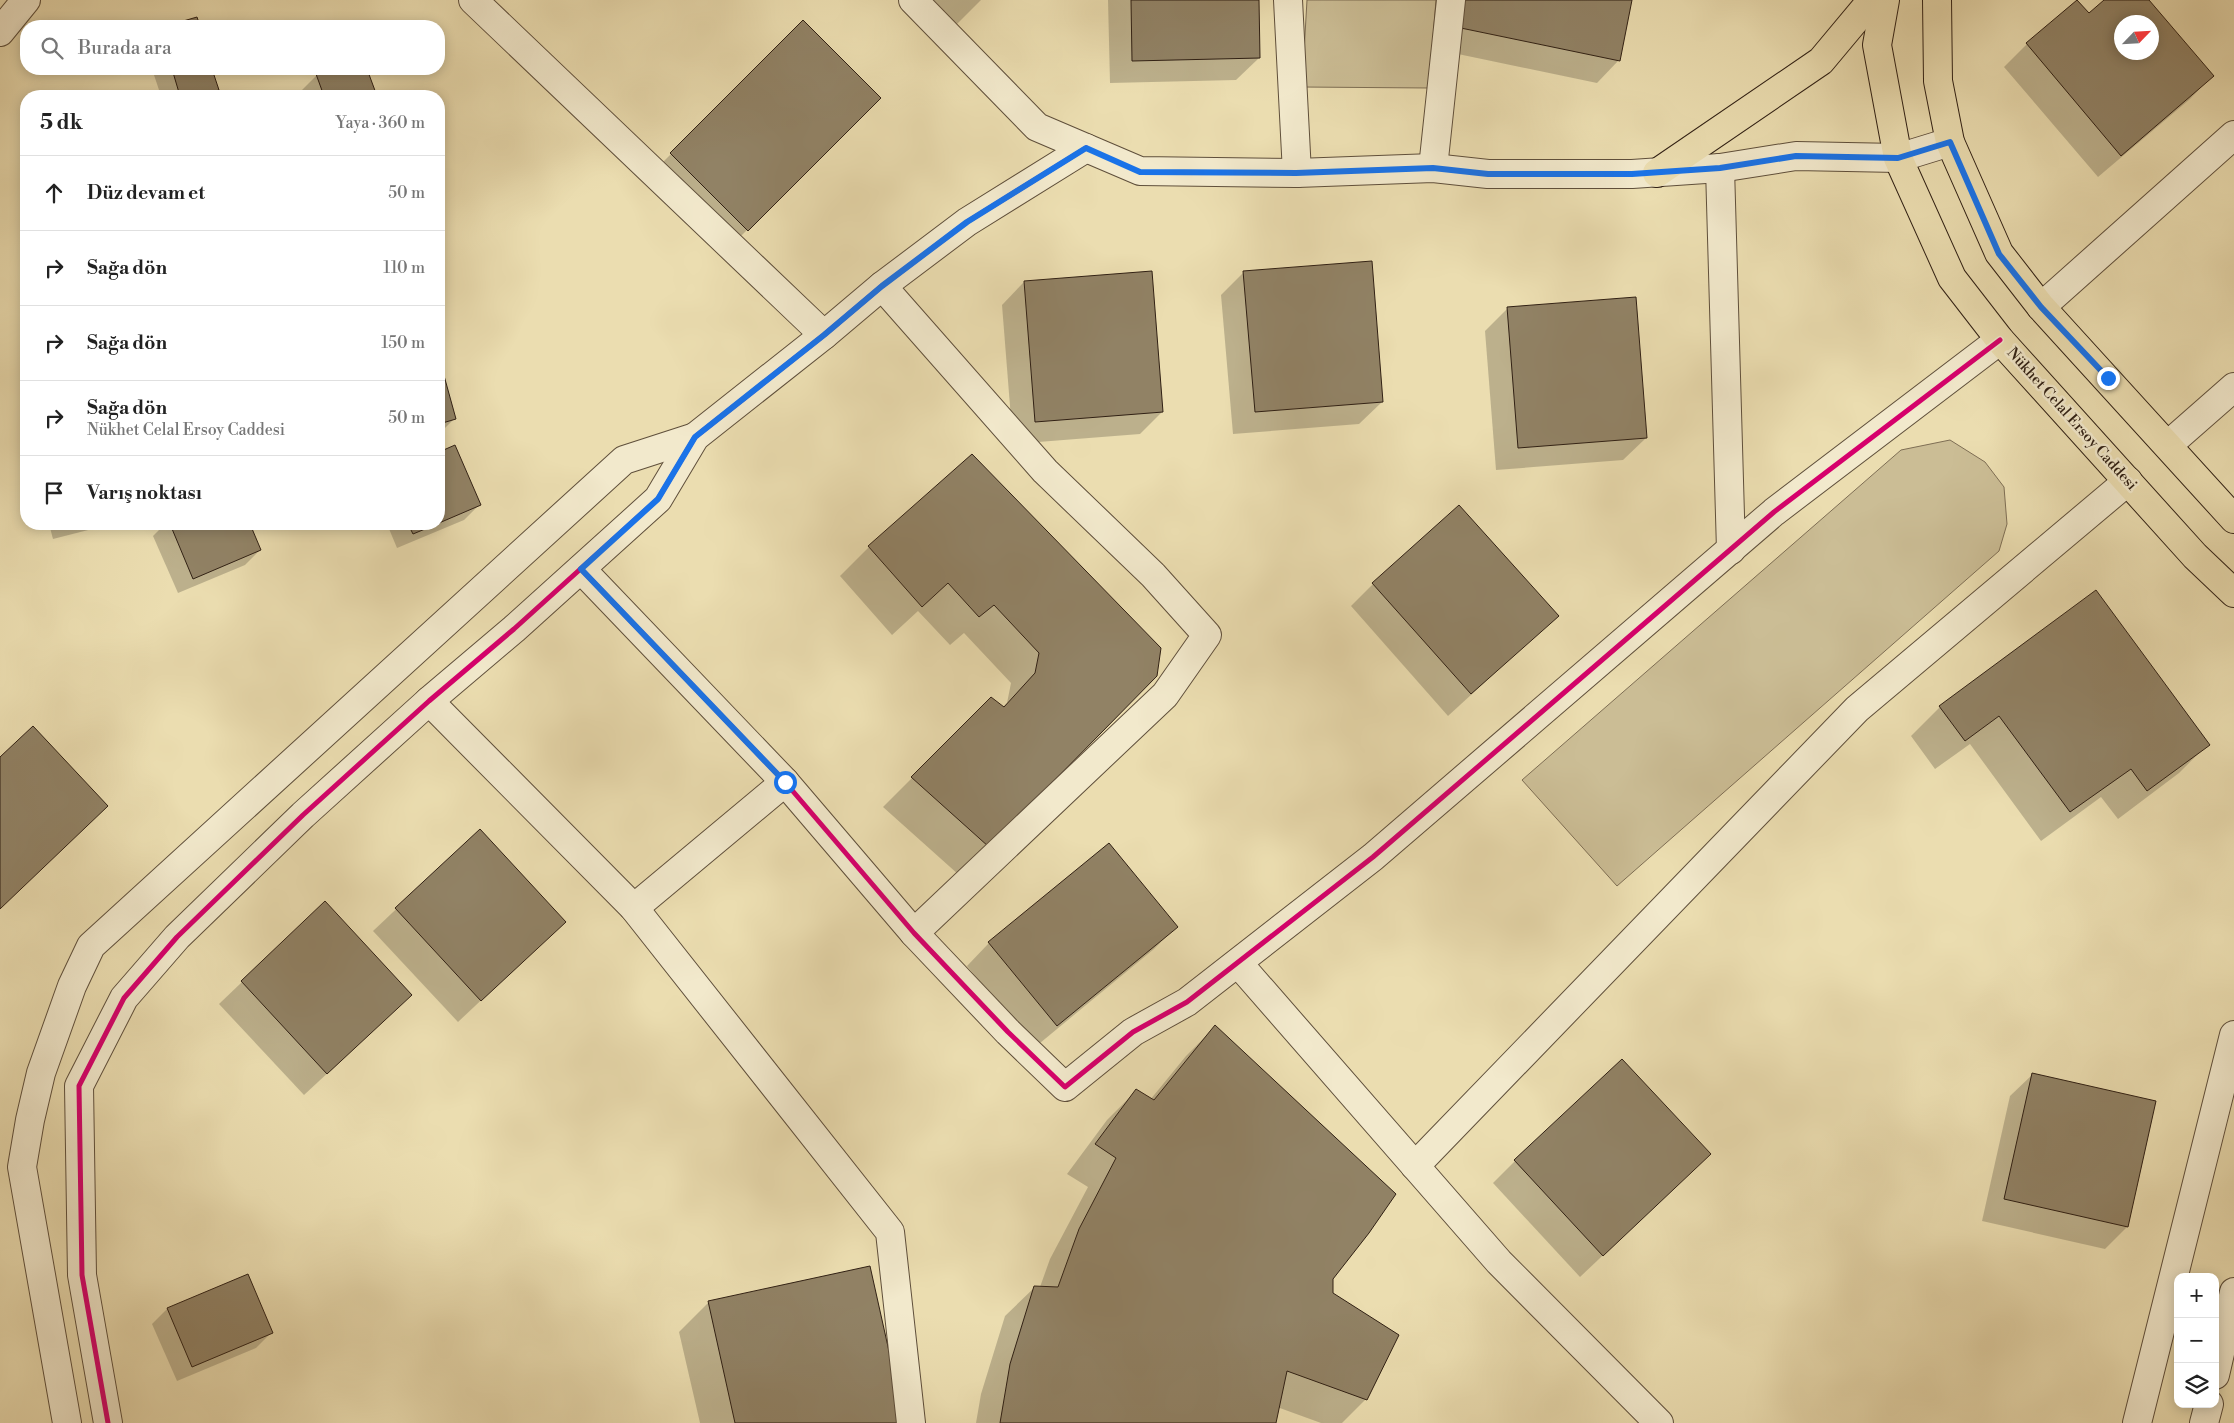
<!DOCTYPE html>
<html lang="tr">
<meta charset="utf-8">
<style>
:root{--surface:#fff;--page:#f2f2f2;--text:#222;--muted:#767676;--line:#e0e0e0}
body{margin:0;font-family:"Libre Bodoni",serif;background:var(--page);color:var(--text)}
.controls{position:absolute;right:15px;bottom:15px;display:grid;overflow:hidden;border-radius:10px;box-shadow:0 2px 12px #0003}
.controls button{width:45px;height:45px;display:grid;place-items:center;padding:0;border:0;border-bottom:1px solid var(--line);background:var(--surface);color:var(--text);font:25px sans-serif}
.compass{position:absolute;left:2114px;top:15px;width:45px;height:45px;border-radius:50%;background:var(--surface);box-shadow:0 2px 12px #0003;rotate:65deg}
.stop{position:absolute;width:15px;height:15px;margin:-11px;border:4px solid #1a73e8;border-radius:50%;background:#fff}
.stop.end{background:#1a73e8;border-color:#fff;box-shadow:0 1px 5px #0008}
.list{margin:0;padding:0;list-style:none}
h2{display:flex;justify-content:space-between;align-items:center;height:65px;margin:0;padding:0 20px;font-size:21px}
h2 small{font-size:16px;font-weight:400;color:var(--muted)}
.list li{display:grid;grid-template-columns:32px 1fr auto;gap:15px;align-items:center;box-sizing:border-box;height:75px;padding:0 20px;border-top:1px solid var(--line)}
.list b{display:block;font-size:19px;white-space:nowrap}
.list p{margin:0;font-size:16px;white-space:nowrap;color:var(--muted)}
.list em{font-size:16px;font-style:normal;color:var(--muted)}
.icon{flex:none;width:28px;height:28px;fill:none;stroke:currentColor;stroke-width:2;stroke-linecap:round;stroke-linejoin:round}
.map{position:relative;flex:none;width:2234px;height:1423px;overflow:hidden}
.search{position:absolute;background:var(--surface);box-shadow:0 2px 12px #0003;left:20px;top:20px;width:425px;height:55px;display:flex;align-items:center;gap:12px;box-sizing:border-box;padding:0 18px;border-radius:20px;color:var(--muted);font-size:19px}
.panel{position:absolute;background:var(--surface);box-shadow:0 2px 12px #0003;left:20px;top:90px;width:425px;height:440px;border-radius:20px}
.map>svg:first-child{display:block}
</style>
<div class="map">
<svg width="2234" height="1423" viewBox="0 0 2234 1423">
<rect width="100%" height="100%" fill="#ebddb0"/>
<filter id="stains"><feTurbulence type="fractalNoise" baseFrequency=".004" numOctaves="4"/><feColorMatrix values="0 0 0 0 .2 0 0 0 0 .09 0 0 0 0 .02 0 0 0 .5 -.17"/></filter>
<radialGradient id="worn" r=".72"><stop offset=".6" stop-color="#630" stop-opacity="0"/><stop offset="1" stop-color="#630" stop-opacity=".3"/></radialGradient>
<g fill="#cbbd95" stroke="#7e6e54">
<polygon points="1307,0 1436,0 1429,88 1302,87"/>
<polygon points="1950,440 1985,462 2004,487 2007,524 1999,551 1617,886 1522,780 1901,450"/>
</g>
<g fill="#0003" fill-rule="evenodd">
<polygon points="928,0 981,0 955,26"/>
<polygon points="1108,0 1257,0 1259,58 1236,80 1110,83"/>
<polygon points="1444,0 1631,0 1619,60 1597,83 1434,49"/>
<path d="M2106,0H2147L2212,76L2190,99L2098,177L2004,67L2027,44L2077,1L2089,15ZM2122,22H2152V52H2122Z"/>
<polygon points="803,22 879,98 725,252 649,176"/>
<polygon points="152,69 211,69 217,90 211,96 161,96"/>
<polygon points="334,69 366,69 376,96 304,96 302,90 317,75"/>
<polygon points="1244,272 1382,402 1359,424 1233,434 1221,295"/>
<polygon points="1024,282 1162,412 1140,434 1013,444 1002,305"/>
<polygon points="1508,308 1646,438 1623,460 1496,470 1485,331"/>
<polygon points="442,373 455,418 439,434 439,374"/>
<polygon points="454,447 479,505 464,520 397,548 387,524 439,524 439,453"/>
<polygon points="972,456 1159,649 988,846 959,875 883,807 991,699 1003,707 1007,703 1011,683 964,633 950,645 918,611 892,635 840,576 869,547"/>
<polygon points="49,524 102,524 100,527 53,539"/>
<polygon points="165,524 249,524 260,550 245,565 178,593 153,536"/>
<polygon points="1373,584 1557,616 1448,716 1351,606"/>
<polygon points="1940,707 2208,744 2179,773 2118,819 2101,797 2041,841 1970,744 1935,769 1911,736"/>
<polygon points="479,831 564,922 458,1022 373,931"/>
<polygon points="1176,927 1154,949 1034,1048 967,966 989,943"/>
<polygon points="242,982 388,1017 304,1095 219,1004"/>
<polygon points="1215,1027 1332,1279 1332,1294 1398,1335 1365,1400 1342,1423 1321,1423 1277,1407 1274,1423 976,1423 981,1394 1005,1316 1035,1287 1040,1287 1050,1259 1088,1187 1067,1174 1107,1120 1136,1091 1150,1100 1186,1056"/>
<polygon points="2033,1074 2127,1227 2105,1249 1982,1221 2010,1096"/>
<polygon points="1710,1154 1580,1277 1493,1183 1515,1161"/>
<polygon points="708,1303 904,1423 700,1423 679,1332"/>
<polygon points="167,1309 271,1333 256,1348 177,1381 152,1324"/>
</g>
<g fill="#918265" stroke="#302014" fill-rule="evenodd">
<polygon points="1131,0 1259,0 1260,58 1132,61"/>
<polygon points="1461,0 1632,0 1620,61 1456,27"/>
<path d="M2077,0L2089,13L2104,0H2149L2214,76L2121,156L2026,43ZM2122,22H2152V52H2122Z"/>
<polygon points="197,17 200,26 166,26"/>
<polygon points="803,20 881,98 748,231 670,153"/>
<polygon points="172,69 212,69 219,90 197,96 180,96"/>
<polygon points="330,69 367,69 377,96 324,96 316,74"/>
<polygon points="1372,261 1383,402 1255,412 1243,271"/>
<polygon points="1152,271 1163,412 1035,422 1024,281"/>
<polygon points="1636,297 1647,438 1518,448 1507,307"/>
<polygon points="443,372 456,419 439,424 439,373"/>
<polygon points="455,445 481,505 439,523 439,452"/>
<polygon points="972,454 1161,648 1157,676 989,847 911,777 991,697 1004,707 1035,673 1039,653 994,605 979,617 948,583 922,607 868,546"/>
<polygon points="1459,505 1559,616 1471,694 1372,583"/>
<polygon points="170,524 250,524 261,550 193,579"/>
<polygon points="408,524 437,524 413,534"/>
<polygon points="2096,590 2210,745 2147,791 2131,769 2070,812 1999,716 1965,741 1939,706"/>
<polygon points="33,726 108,806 0,909 0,757"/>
<polygon points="480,829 566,922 481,1001 395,908"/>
<polygon points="1109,843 1178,927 1057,1026 988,942"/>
<polygon points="325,901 412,995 327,1074 241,981"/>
<polygon points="1215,1025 1396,1194 1369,1233 1333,1279 1333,1293 1399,1335 1367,1400 1287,1371 1276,1423 1000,1423 1010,1364 1034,1286 1058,1287 1079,1229 1116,1158 1095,1144 1136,1089 1154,1100"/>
<polygon points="1622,1059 1711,1154 1603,1256 1514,1160"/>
<polygon points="2032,1073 2156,1101 2128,1227 2004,1199"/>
<polygon points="870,1266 905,1423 735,1423 708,1301"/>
<polygon points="248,1274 273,1333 192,1367 167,1308"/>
</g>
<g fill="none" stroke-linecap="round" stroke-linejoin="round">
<defs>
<g id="minor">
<polyline points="473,0 824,335"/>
<polyline points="913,0 1037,127 1140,171 1297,173 1433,168 1488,174 1632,174 1720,168 1796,156 1898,158 1950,142"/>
<polyline points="1288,0 1297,173"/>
<polyline points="0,32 26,0"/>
<polyline points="1433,168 1451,0"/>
<polyline points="1720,168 1731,550"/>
<polyline points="882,286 1045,471 1153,575 1207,635 1165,695 914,933"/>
<polyline points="2041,307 2234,135"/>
<polyline points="2168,445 2234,387"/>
<polyline points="581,569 785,782 914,933 1008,1032 1065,1087 1133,1032 1187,1002 1373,857 1774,512 2000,340"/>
<polyline points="429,701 634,908 890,1232 911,1423"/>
<polyline points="634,908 785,782"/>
<polyline points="1238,963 1499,1262 1659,1423"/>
<polyline points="1415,1166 1857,709 2128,481"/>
<polyline points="2215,1375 2234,1292"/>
<polyline points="67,1423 22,1167 30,1120 41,1073 72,986 91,946 624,460 695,437"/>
<polyline points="108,1423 82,1275 79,1086 124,998 177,937 303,815 429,701 514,629 658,499 695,437 824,335 882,286 967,222 1086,148"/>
<polyline points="2137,1423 2234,1035"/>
<polyline points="2204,1423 2209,1404"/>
</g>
<g id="major">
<polyline points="1885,0 1877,45 1898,158 1952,278 2000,340 2195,556 2234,593"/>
<polyline points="1937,0 1938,81 1950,142 1999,253 2041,307 2234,519"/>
<polyline points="1657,173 1821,61 1872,0"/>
</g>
</defs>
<use href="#minor" stroke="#5f4f3b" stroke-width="30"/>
<use href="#major" stroke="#302014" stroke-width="30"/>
<use href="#minor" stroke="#f2e9cc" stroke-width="28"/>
<use href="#major" stroke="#ebddb0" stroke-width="28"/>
<defs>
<g id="cycleway">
<polyline points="581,569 785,782 914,933 1008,1032 1065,1087 1133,1032 1187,1002 1373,857 1774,512 2000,340"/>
<polyline points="108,1423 82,1275 79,1086 124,998 177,937 303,815 429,701 514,629 658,499 695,437 824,335 882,286 967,222 1086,148"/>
</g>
</defs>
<use href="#cycleway" stroke="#f2e9cc" stroke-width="8"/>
<use href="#cycleway" stroke="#d6006c" stroke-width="5"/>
</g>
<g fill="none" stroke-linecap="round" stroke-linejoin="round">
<polyline stroke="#1a73e8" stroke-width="6" points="785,782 581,569 658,499 695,437 824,335 882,286 967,222 1086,148 1140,172 1296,173 1433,168 1488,174 1632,174 1720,168 1796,156 1898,158 1950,142 1999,254 2041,307 2108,378"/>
</g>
<g text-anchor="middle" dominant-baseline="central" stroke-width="5" stroke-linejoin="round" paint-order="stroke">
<g font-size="15" fill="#302014" stroke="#f2e9cc">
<text transform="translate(2072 419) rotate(48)">Nükhet Celal Ersoy Caddesi</text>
</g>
</g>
<rect width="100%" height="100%" filter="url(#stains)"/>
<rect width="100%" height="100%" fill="url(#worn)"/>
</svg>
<div class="controls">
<button>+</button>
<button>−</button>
<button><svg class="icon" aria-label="layers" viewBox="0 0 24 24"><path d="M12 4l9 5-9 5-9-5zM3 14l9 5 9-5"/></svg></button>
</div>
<svg class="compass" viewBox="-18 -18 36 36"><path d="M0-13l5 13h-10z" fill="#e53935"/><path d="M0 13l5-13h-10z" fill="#767676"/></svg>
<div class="stop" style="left:785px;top:782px"></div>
<div class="stop end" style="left:2108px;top:378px"></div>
<div class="search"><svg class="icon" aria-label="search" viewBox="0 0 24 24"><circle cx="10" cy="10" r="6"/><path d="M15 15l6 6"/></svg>Burada ara</div>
<section class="panel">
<h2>5 dk<small>Yaya · 360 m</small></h2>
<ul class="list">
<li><svg class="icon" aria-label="ahead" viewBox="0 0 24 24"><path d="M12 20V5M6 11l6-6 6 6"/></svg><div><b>Düz devam et</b></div><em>50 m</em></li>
<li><svg class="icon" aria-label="right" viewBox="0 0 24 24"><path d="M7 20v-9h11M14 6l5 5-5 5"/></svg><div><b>Sağa dön</b></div><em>110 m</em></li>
<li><svg class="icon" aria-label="right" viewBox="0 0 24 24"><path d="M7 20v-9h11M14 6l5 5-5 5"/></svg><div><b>Sağa dön</b></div><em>150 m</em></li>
<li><svg class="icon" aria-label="right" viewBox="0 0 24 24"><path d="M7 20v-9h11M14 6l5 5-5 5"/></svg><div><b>Sağa dön</b><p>Nükhet Celal Ersoy Caddesi</p></div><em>50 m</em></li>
<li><svg class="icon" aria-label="arrive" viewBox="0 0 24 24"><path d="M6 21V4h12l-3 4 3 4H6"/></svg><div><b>Varış noktası</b></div></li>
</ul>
</section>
</div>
